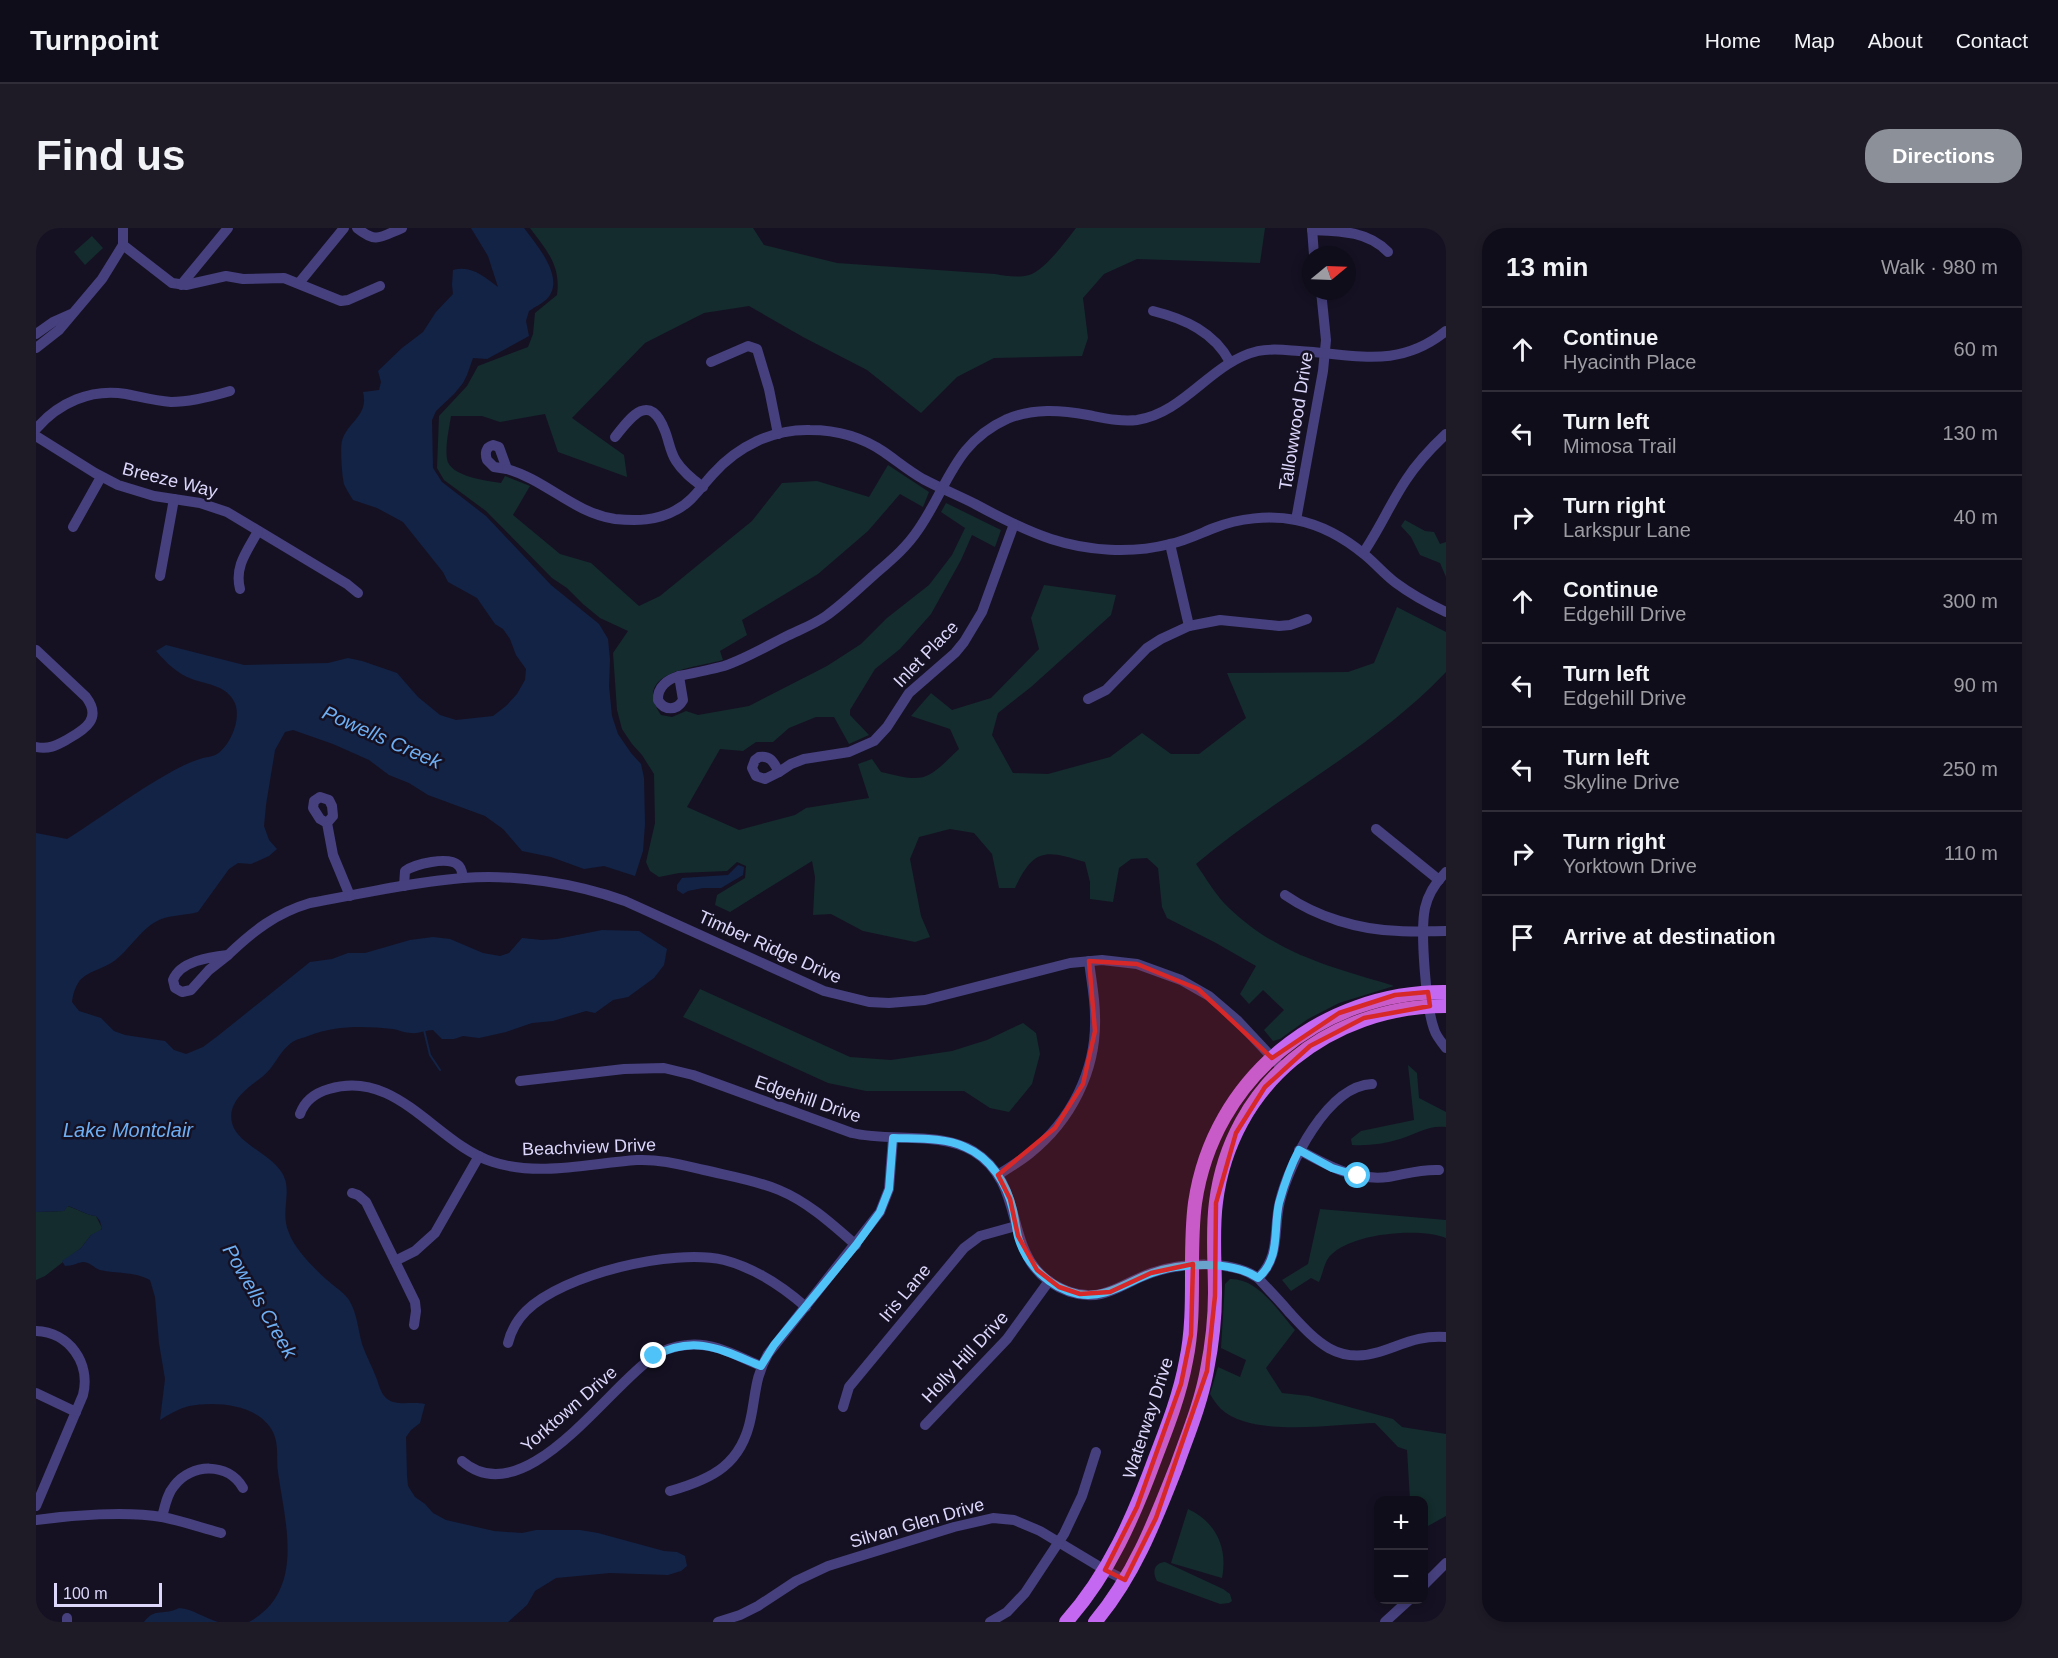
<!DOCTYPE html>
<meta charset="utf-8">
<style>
:root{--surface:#100d1a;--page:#1e1b27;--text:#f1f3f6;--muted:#9c9ca2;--line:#302d39;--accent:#8c9099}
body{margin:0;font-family:Arial,sans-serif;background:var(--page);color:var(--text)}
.controls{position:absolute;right:18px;bottom:18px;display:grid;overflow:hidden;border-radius:12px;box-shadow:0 3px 9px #0003}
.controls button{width:54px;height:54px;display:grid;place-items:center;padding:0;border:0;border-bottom:2px solid var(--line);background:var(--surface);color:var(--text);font:30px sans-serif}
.compass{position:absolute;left:1266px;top:18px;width:54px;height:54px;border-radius:50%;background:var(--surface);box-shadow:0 3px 9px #0003;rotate:71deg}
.scale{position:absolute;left:18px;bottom:15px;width:108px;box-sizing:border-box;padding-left:6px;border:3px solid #ddd7fb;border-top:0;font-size:16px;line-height:21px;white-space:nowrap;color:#ddd7fb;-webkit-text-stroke:4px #151123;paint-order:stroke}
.stop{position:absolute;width:18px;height:18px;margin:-14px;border:4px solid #4fc3f7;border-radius:50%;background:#fff}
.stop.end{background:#4fc3f7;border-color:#fff;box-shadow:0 2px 6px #0008}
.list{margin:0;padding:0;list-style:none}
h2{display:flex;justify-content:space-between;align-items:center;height:78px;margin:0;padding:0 24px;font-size:26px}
h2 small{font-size:20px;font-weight:400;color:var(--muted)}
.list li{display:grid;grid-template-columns:39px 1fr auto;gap:18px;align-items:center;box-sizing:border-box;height:84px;padding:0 24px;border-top:2px solid var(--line)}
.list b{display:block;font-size:22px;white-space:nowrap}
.list p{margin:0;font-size:20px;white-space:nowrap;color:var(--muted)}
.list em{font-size:20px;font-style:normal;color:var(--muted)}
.icon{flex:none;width:33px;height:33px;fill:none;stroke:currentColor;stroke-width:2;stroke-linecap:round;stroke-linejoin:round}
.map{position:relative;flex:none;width:1410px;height:1394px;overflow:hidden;border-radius:24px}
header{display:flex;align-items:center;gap:36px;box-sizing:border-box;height:84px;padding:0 30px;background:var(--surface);border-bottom:2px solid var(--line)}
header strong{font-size:28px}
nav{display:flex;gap:33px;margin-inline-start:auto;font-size:21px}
.intro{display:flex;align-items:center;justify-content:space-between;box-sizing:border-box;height:144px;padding:0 36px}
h1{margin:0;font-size:42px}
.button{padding:15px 27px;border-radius:24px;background:var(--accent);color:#fff;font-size:21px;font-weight:700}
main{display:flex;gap:36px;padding:0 36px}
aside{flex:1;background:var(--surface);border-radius:24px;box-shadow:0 3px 9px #0003}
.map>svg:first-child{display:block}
</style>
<header>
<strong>Turnpoint</strong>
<nav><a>Home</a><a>Map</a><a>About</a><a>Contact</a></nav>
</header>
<div class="intro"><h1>Find us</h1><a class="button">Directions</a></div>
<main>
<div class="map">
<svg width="1410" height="1394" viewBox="0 0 1410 1394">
<rect width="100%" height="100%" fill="#151123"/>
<g fill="#142c2d">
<path d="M494,0H717L728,17L801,35L959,46C970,48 982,50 993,47C1007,44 1031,12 1040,0H1229L1224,35L1101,31L1068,46L1047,70L1052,110L1046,128L958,130L921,149L885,185L831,142L767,109L713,78L668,85L609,115L536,190L588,227L591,249L522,224L509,186L464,194L446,188H415C413,201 409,218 411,231C413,248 451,253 465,255L469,248L494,258L477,287L524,326L555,335L603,378L624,368L716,293L746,255L781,253L833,269L852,237L893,264L887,279L864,266L832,303L782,346L706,392L711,407L684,423L687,432C659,440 595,443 625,487L636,489L650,483L662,487L713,478L791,438L825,416L851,390L893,357L916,327L929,300L905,284L910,275L965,302L959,319L936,307L925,332L895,386L864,421L839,441L814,482V487L833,507L813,516L798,489H780L753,500L737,514H720L707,523L684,521L651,579L703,602L759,587L770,580L833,570L822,536L836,531L845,544C890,555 890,553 923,521L914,501L875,488L895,465L916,482L955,470L1003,421L995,390L1008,357L1080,367L1075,387L995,459L962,485L956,507L977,545L1012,546L1074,529L1106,505L1135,526H1163L1210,490L1191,445L1312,444L1338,435L1361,379L1410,404V444C1337,521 1240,568 1160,636C1170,650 1180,668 1193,680C1242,727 1296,739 1358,758L1303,775L1272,791L1244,811L1237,813L1228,802L1248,782L1227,762L1213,776L1204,766L1220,738L1180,715L1131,690L1126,679L1122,640L1111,630L1095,631L1083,640L1077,674L1054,671V654L1049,634C1010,622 998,619 979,660H963L956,626L938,605L914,601L883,609L874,631L885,688L894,709L879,714L827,703L795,686L777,687L779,649L776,633L694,684L679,677L681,667L709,650L710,638L701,634L691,643L643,645L623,649L614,643L610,634L619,595L618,546L606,527L596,516L586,501L581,482L577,425L592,403L564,390L547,376L531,360L516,350L450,283L408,252L401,240L403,188L431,158L442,138L492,119L497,106L499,85L521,67C525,37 511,23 494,0Z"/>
<polygon points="56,8 67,20 49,37 38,24"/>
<polygon points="1369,292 1389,303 1398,304 1404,316 1410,314 1410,349 1404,335 1384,327 1375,309 1365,298"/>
<polygon points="664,761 814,829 855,832 916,823 951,812 987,795 1000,805 1004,826 996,856 973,884 954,880 928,863 830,863 792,855 647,789"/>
<path d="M1372,837L1381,845L1383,870L1410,884V899C1392,897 1380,906 1364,911C1348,916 1332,918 1316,917L1315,911L1325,903L1378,892Z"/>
<path d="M31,978C42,981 50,987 60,988L66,1000L62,1005L55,1007L45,1020L9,1048L0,1052V984L28,983Z"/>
<path d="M1284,981L1410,992V1010C1383,999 1308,1005 1291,1032C1288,1038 1286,1047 1283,1054L1275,1050L1255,1063L1246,1052L1272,1036Z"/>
<path d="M1194,1051C1222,1050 1242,1083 1259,1102L1230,1140L1246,1165L1273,1168L1357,1191L1366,1199L1410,1206V1288L1392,1298H1388V1272H1374L1371,1222L1362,1219L1339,1195C1298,1196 1216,1210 1185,1181C1181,1177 1177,1171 1174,1166L1182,1139L1204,1149L1210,1132L1185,1120L1189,1056Z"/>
<path d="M1152,1281C1180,1294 1192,1320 1186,1350L1135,1335Z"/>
<path d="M1129,1334L1187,1361L1194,1366L1196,1373L1193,1375L1184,1376L1121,1353C1116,1344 1118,1335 1129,1334Z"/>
</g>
<g fill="#132345">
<path d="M435,0H488C500,16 525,45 515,65C511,74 500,78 493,83L490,93L493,108L451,131L437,130L431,147L427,155L418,166L400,183L396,192L397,240L406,254L450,288L515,357L563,396L572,411L574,432L573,458L576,488L582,506L595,525L605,536L608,550L609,596L607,623L599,648L568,638L548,641L515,629L486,623L467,601L449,588L392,567L373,555L353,547L333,532L297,516L257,502L249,504L239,522L230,577L228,598L233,612L241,621L233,628L215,636L202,635L193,641L162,684C149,688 134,686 121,693C106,701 96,717 84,728C73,740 55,741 44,752C39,759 37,766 36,774L43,783L65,790L78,803L89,807L129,813L138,822L150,826L167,819L183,807L274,734L296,731L312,725H329L374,712L397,709L414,711L447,725L464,728L473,725L486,710L506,712L521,711L566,702L603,703L631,721L628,737L618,750L592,769L577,772L559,785L550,783L517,793L496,795L470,804L443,810L427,808L418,811H406L397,802C390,802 382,806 375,805C369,805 363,802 357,801C329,798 299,797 272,808C267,810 260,811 255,815C243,824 238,840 226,849C211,860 191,874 196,895C202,919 245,928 250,955C253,971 245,987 253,1005C259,1022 282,1045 297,1057C303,1062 308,1065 313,1072C321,1085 322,1101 326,1116C330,1128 336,1138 340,1149C343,1156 344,1164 350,1170C360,1179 376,1173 389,1176L384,1195L375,1202L370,1209L371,1248L372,1258L379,1269L389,1276L397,1285L410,1292L458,1303L486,1305L500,1302H544L562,1305L628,1323L641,1324L649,1328L651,1338L645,1343L632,1347L574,1345L520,1350L499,1363L491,1377L472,1394H213C270,1363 249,1295 242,1244C240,1228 244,1213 234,1199C218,1176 179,1173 153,1178C142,1181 133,1186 124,1192L129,1151L123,1115L119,1069L114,1052C98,1043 81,1046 64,1042C58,1040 54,1034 47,1034C40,1035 37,1038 29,1038L26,1033L45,1020L55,1007L66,1001L64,993L60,988C50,987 42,981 32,978L28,983L0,984V605L31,611C66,589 99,564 135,544C144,539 154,534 164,531C169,529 177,529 181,526C196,516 208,485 196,470C187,457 169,456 156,451C141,446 130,434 120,423L130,417L208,437L292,435L312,430L326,433L361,445L382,469L404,487L420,492L457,488L470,478L481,466L489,452L490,441L480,427L474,411L467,401L459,396L441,370L412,354L407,344L367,294L341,280L317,272C314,267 310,261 308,256C306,248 304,221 306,213C312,193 333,188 327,164L343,162L345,154L342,143L366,120L387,104L400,84L417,66L416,57L417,42C436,37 448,49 462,59L452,28Z"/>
<polygon points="702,637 708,639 707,647 685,660 667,660 652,663 647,666 641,662 641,657 646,650 692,647"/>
<path d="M143,1380C157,1381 168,1390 182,1394H108C119,1379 128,1388 143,1380Z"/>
</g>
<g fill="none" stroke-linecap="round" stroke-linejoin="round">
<polyline stroke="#132345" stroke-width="2" points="388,802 394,827 404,842"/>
<g stroke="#46407e" stroke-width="10">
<path d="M321,0C341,16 344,9 366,0"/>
<polyline points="1276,0 1278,27"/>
<path d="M1276,2C1304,3 1332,3 1352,24"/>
<polyline points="87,17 136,55 150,57 190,48 207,51 248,50 305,73 312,72 344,58"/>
<polyline points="263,55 308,0"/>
<polyline points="145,57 192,0"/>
<path d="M1117,83C1149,91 1178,104 1194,134"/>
<polyline points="0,106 17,94 35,86"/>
<polyline points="0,120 23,102 66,51 87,17 87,0"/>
<polyline points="675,134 712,118 721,121 733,161 742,206"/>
<path d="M0,201C22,175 55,160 90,166C105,169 119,173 135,174C155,174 174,169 194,163"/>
<polyline points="0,208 59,245 82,257 118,268 164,275 191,284 311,356 322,365"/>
<path d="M579,209C596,187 614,164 629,203C633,213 634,224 640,233C647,244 656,251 667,259"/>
<path d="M457,217L463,219L471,241L458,239L451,232C449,226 449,219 457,217Z"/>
<path d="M471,241C510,252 538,285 579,291C600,293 621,293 640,282C656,274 665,259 677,246C702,218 737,201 774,202C801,202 826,209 848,224C861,233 873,243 887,251C904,260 921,267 939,276C963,289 988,302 1015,311C1052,323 1095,326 1134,316C1149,313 1163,306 1178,300C1203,290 1233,287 1260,292C1285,297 1310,311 1329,327C1340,336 1349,347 1360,355C1376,367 1393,376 1410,384"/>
<polyline points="1260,292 1287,143 1290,112 1285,63"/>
<polyline points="37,299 65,249"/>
<polyline points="1134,316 1153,398"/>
<path d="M1327,325C1343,302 1354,276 1370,252C1381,235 1395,220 1410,206"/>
<polyline points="124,348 138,271"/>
<path d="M204,361C198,338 212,322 222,303"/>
<path d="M0,422L50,469C66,490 50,501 32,511C21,517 13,522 0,519"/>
<path d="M643,448C658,445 673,442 688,438C709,431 729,419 749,409C763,402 777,397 790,388C807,376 822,361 838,347C854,333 870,320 882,302C912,259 918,215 971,191C997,180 1025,182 1052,187C1068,190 1084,194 1101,192C1149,185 1175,134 1222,123C1236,120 1249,122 1263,123C1319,126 1362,142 1410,103"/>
<path d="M643,448L647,472C641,483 628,483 622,472C621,459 632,451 643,448Z"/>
<polyline points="1052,471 1070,462 1111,420 1125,411 1153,398 1184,392 1243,398 1254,397 1271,391"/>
<path d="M723,529C735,527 738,535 743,544L729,551L720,548L716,540L719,532Z"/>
<polyline points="743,544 755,536 768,531 813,524 838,513 851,499 873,465 919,425 928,414 946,384 978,296"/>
<polyline points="291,595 297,588 296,578 293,572 284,569 278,573 277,580 284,591 291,595 297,627 314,668"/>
<polyline points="1340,601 1403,652"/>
<path d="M1410,644C1400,654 1392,666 1389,680C1384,703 1390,779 1398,801C1400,808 1405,814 1410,820"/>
<path d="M368,658L369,643C379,636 412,628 422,637C426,640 426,645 427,650"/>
<path d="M1249,667C1281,689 1323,702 1363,703C1379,704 1394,703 1410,703"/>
<path d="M192,727C217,703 240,685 274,675C325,666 376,654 427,650C480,646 539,655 589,673L788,763L833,774L853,775L889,772L1034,735L1066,732L1101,736L1145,752L1173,768L1201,792L1246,840"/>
<path d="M192,727L173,742L155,762L146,764L139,760L137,752C144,733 174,729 192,727Z"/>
<path d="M484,853L588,841L628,840L657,847L816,905C853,914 904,903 937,923C997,959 960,1038 1034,1064C1068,1075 1086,1055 1115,1045C1144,1035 1196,1031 1222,1050C1232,1061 1243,1072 1253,1084C1279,1112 1300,1137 1343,1124C1368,1116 1383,1107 1410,1109"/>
<path d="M264,886C269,872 279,865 293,861C361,840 400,916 457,934C503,949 555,935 601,932C625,931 646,937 668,942C693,948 719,952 743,962C772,974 796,996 820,1017"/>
<path d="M1263,922C1292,938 1319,953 1352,949C1370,946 1385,941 1403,942"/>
<path d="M962,947C972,940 983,934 993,926C1035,893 1061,842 1059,788C1059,770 1055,751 1053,733"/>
<polyline points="316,965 322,967 330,974 379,1074 380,1083 378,1097"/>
<polyline points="359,1033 379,1023 399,1005 443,928"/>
<path d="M1222,1050C1245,1029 1237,1000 1244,973C1253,936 1291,858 1336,856"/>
<path d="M0,1103C33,1104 55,1135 47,1167L0,1278"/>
<path d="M472,1115C475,1103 481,1092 490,1083C527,1046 637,1020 688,1032C719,1040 746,1058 770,1079"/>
<polyline points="0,1165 40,1184"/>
<polyline points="807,1179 813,1159 928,1020 944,1008 980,998"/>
<polyline points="889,1197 971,1111 1013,1053"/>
<path d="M426,1233C488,1287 571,1160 617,1129C627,1122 639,1118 651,1117C678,1114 701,1128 725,1138"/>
<path d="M634,1263C677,1251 706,1236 715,1189C720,1165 719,1149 732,1126L844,984L853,961L857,910"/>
<path d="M126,1289C129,1278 131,1266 138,1258C155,1235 192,1234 207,1260"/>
<path d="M0,1292C36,1287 91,1283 126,1289C146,1293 166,1300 185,1305"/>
<polyline points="1388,1357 1410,1335"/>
<polyline points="31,1390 31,1394"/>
<polyline points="682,1394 704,1387 722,1378 760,1353 792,1338 918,1299 957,1290 978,1292 1004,1303 1069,1342 1089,1352"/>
<polyline points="954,1394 971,1384 989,1365 1028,1306 1046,1268 1060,1224"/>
<polyline points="1349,1394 1373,1372"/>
</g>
<g stroke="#c568f1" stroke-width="14">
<path d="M1030,1394C1073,1346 1098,1288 1120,1228C1132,1197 1144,1166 1150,1133C1161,1081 1152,1027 1159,975C1177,850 1286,763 1410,764"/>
<path d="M1059,1394C1098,1348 1119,1293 1141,1237C1152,1206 1165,1175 1171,1142C1176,1117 1179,1091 1179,1065C1179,1035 1176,1004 1180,974C1195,856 1293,778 1410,778"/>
</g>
</g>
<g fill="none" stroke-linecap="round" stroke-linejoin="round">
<path stroke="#4fc3f7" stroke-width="8" d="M618,1128C659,1106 686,1122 725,1138L738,1117L820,1017L844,984L853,961L857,910C880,911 907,909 929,919C955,930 971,956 977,982C979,991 980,1000 982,1009C990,1037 1014,1060 1042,1066C1071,1071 1090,1054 1116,1045C1144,1035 1196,1032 1222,1050C1245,1030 1237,1002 1243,975C1248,957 1254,939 1263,922L1296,940L1322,948"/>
</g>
<path fill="#d62828" fill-opacity="0.2" stroke="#d62828" stroke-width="4.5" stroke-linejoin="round" d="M1053,733L1101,736L1162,761L1236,830L1303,785L1359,767L1392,764L1394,778L1328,790L1274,818L1229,859L1200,905L1180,975L1179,1068L1171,1143L1120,1290L1089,1352L1069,1342L1101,1279L1145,1156L1155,1107L1157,1036L1115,1045L1074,1064L1044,1066L1023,1059L1001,1042L982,1008L974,971L962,947L1019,900L1047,856L1059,803Z"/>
<g text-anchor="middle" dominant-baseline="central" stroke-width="5" stroke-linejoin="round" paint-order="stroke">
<g font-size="18" fill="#ddd7fb" stroke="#151123">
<text transform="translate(1260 193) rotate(-81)">Tallowwood Drive</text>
<text transform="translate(134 252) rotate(14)">Breeze Way</text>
<text transform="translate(890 426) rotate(-46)">Inlet Place</text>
<text transform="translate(734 719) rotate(24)">Timber Ridge Drive</text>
<text transform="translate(772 871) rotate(19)">Edgehill Drive</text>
<text transform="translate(553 919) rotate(-2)">Beachview Drive</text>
<text transform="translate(869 1065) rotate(-50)">Iris Lane</text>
<text transform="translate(929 1129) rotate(-47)">Holly Hill Drive</text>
<text transform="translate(533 1181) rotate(-41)">Yorktown Drive</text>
<text transform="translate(1112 1190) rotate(-72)">Waterway Drive</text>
<text transform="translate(881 1295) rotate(-16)">Silvan Glen Drive</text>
</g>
<g font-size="20" font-style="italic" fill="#6eaef2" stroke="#151123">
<text transform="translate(346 509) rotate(24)">Powells Creek</text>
<text x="92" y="902">Lake Montclair</text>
<text transform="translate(224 1073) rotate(60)">Powells Creek</text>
</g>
</g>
</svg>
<div class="controls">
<button>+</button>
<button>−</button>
</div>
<svg class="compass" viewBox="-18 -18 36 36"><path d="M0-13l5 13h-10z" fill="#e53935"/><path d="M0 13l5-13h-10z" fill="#9c9ca2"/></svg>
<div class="scale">100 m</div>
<div class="stop" style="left:1322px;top:948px"></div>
<div class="stop end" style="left:618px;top:1128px"></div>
</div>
<aside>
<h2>13 min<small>Walk · 980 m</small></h2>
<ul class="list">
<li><svg class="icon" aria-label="ahead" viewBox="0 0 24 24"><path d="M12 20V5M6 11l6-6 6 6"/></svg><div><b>Continue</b><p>Hyacinth Place</p></div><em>60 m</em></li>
<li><svg class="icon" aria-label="left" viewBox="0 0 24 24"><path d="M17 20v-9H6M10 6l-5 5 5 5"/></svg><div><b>Turn left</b><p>Mimosa Trail</p></div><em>130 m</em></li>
<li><svg class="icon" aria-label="right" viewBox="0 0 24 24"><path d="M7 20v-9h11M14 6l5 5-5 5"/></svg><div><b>Turn right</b><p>Larkspur Lane</p></div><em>40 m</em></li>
<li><svg class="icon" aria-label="ahead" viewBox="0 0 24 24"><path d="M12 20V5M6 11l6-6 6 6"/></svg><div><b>Continue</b><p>Edgehill Drive</p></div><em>300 m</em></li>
<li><svg class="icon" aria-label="left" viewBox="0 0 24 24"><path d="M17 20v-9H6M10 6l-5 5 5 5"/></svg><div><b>Turn left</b><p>Edgehill Drive</p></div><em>90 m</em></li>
<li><svg class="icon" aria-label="left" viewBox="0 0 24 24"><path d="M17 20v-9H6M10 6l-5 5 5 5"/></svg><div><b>Turn left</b><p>Skyline Drive</p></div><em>250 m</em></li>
<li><svg class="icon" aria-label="right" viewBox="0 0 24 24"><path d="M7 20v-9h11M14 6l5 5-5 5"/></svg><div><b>Turn right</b><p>Yorktown Drive</p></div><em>110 m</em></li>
<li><svg class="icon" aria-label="arrive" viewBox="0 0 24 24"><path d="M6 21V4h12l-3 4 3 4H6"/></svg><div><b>Arrive at destination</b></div></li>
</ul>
</aside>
</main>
